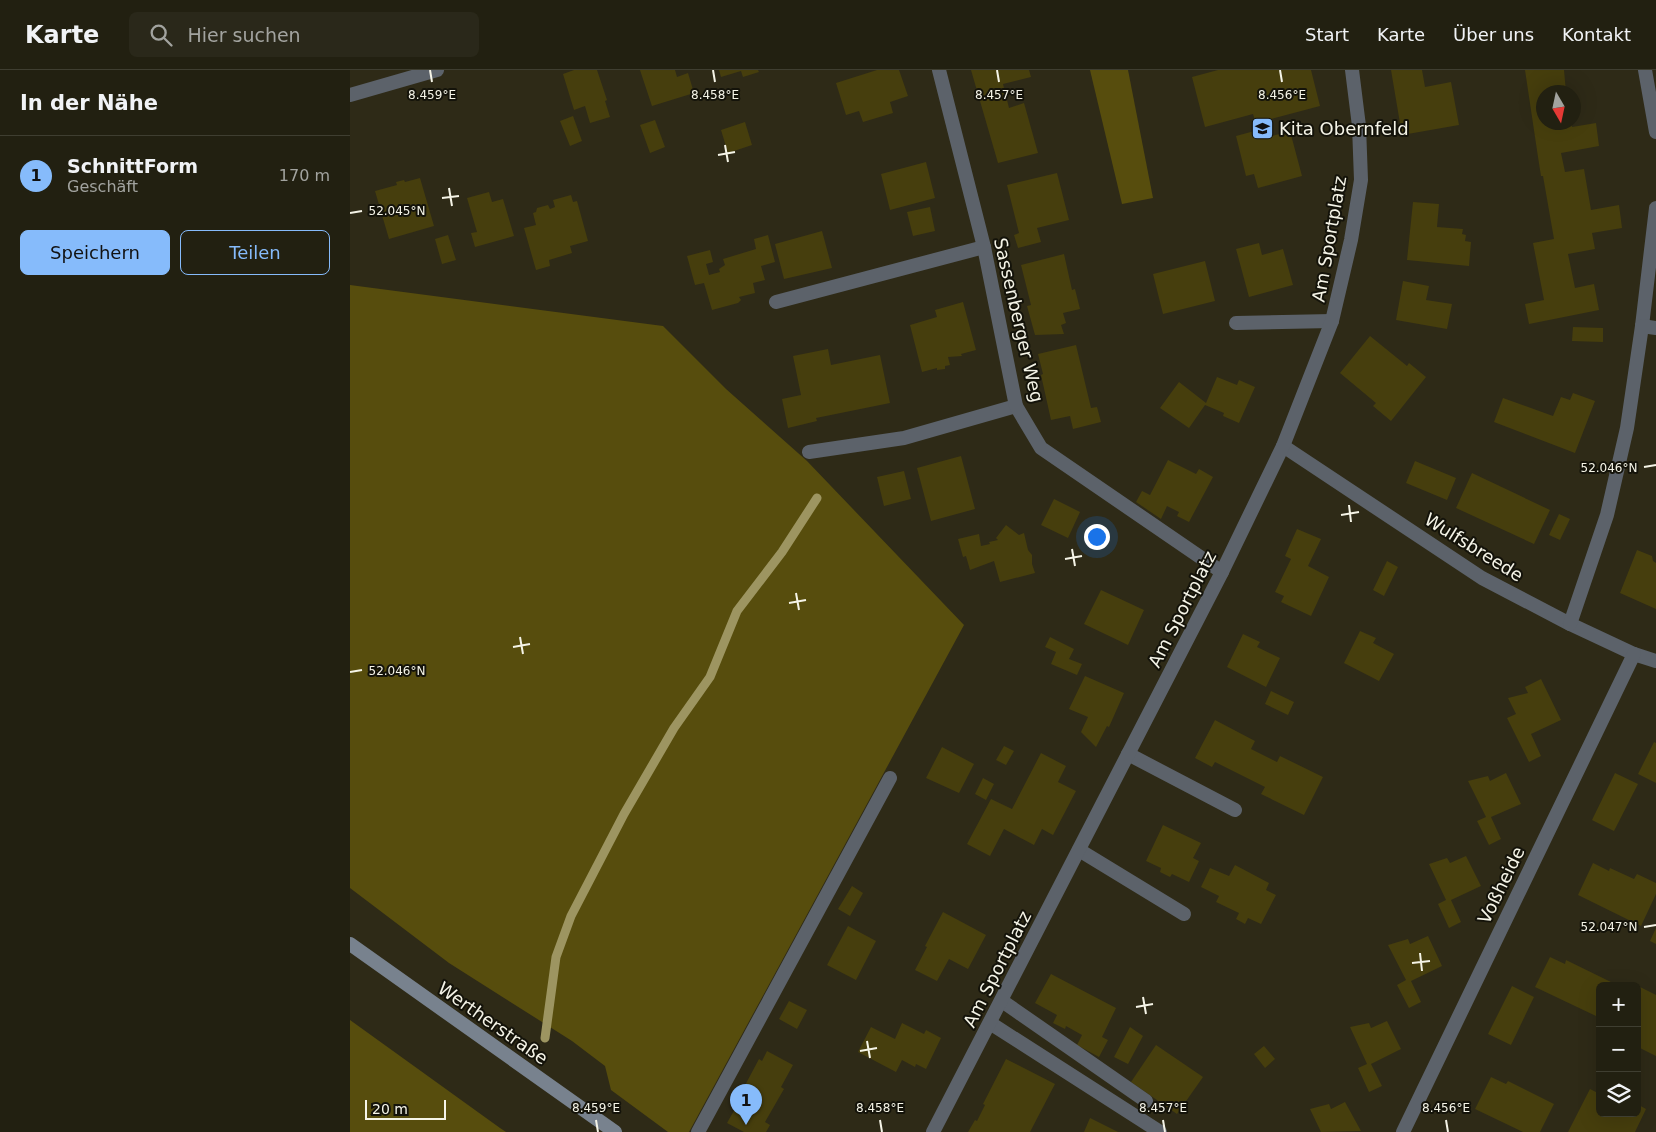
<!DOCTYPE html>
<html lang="de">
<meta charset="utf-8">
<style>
:root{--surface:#222011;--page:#2a281a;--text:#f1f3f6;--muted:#a2a39f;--line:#3f3e31;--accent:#86bbfb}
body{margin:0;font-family:"DejaVu Sans",sans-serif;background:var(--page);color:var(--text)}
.controls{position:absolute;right:15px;bottom:15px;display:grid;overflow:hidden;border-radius:8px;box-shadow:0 5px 20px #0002}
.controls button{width:45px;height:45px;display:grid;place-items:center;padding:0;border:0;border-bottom:1px solid var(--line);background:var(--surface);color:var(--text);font:25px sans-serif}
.compass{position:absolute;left:1186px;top:15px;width:45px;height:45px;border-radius:50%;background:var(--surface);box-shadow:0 5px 20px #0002;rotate:171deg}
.scale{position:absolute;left:15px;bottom:12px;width:81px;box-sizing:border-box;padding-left:5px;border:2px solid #f5f4e7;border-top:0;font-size:14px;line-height:18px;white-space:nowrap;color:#f5f4e7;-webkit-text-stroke:4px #14130a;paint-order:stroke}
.you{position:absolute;left:746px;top:466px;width:18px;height:18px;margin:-12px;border:4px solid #fff;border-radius:50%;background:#1a73e8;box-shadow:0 0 0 8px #1a73e833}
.badge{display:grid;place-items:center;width:32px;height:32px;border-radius:50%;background:var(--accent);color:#111;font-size:16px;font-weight:700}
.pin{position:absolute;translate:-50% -41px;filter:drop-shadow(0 1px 2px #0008)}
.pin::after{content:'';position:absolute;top:26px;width:18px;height:15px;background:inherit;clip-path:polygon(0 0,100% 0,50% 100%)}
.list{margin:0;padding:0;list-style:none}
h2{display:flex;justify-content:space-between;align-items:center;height:65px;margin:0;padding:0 20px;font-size:21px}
h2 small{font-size:16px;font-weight:400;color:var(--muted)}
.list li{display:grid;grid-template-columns:32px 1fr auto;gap:15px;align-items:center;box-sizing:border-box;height:80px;padding:0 20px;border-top:1px solid var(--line)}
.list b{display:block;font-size:19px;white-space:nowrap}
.list p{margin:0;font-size:16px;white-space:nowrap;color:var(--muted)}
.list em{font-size:16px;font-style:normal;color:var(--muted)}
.actions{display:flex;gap:10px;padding:15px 20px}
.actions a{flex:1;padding:11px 0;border:1px solid var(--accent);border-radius:8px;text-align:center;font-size:18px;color:var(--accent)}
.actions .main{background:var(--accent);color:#111}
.icon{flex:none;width:28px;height:28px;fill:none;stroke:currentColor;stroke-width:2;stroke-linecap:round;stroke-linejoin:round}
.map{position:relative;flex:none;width:1306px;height:1062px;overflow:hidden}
header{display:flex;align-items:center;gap:30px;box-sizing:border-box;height:70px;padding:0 25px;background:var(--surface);border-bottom:1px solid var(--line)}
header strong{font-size:24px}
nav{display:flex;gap:28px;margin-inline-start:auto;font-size:18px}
.search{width:350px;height:45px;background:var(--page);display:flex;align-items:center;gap:12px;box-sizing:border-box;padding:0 18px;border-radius:8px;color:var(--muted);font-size:19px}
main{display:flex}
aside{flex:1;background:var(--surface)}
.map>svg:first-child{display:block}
</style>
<header>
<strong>Karte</strong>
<div class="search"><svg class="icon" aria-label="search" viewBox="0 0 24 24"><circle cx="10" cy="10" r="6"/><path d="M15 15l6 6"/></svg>Hier suchen</div>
<nav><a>Start</a><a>Karte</a><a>Über uns</a><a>Kontakt</a></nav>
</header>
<main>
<aside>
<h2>In der Nähe<small></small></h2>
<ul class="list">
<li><span class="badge">1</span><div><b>SchnittForm</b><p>Geschäft</p></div><em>170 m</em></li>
</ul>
<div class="actions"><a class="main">Speichern</a><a>Teilen</a></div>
</aside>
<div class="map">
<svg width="1306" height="1062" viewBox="0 0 1306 1062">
<rect width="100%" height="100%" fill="#2e2a17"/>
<g fill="#574d0d">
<polygon points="740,0 778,0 803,128 772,134"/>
<polygon points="0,215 313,256 376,319 457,391 614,555 339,1062 318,1062 261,1020 255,996 222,971 99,893 0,818"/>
<polygon points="0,950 150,1058 156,1062 0,1062"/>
</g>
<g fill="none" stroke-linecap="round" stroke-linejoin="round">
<polyline stroke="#9d9561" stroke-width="9" points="195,968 206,887 221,846 274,744 324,658 360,607 387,541 432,482 467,428"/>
</g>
<g fill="#463e0d">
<polygon points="224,0 247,0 257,30 255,31 260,47 240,53 235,36 224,40 213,4"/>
<polygon points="290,0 325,0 327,7 338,3 344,23 302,36"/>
<polygon points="369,0 408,0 409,2 393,7 391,1 371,7"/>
<polygon points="527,0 549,0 558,26 540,32 543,43 513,52 509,41 496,45 486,13"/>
<polygon points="621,0 679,0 681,7 653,14 659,38 674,33 688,83 648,93"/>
<polygon points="868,0 961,0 970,36 917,50 922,66 940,61 952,106 908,118 904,104 896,106 886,66 908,60 903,44 855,57 842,7"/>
<polygon points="1041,0 1072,0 1075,17 1101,12 1109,55 1052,65"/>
<polygon points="1175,0 1214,0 1216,22 1194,22 1194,52 1221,52 1222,57 1246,53 1249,76 1211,83 1215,102 1234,99 1241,140 1269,135 1272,158 1242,163 1245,179 1218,184 1225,218 1244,214 1249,240 1179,254 1175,234 1194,230 1183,173 1204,169 1193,106 1191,106 1188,87"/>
<polygon points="223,46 232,71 220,76 210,51"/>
<polygon points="305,50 315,77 300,83 290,55"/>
<polygon points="395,52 402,75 378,83 371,60"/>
<polygon points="576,92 585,128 540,140 531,104"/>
<polygon points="707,103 719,150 687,158 691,172 668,178 664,165 669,163 657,115"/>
<polygon points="70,108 84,156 39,169 25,121 47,115 46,112 54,110 55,112"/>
<polygon points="139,122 142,132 153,129 164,166 125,177 121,163 127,162 117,128"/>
<polygon points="221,125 223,132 227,131 238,171 220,176 222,183 199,190 200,196 186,200 174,158 186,155 183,143 186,142 187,138 198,135 200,139 205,137 203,130"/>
<polygon points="1063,132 1089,134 1087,157 1113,159 1112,164 1116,165 1115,171 1121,172 1119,196 1057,190"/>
<polygon points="580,137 585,161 563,166 557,142"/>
<polygon points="472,161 482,198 434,209 425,174"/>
<polygon points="98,165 106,190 92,194 85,169"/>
<polygon points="418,165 425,192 411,196 415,210 403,213 405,223 389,227 391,230 388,233 362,240 354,213 345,215 337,186 360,180 363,192 356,194 359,205 370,202 369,199 375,195 373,189 406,179 404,169"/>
<polygon points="909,173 912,185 933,179 943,215 899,227 886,179"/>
<polygon points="714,184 722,220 725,219 730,239 713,243 716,253 711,255 714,264 685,265 677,236 681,235 671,195"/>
<polygon points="855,191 865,231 813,244 803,204"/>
<polygon points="1053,211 1079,216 1076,230 1102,234 1097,259 1046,250"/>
<polygon points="613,232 626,280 611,284 612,286 598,287 600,295 595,296 595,299 587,300 587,298 572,302 560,255 587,247 585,240"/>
<polygon points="1223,257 1253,258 1253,272 1222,271"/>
<polygon points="1020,266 1057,296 1059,293 1076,307 1041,351 1023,336 1026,333 990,303"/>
<polygon points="726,275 741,338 747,337 751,352 723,359 720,346 701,350 691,305 693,304 688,284"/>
<polygon points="478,279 481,295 530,285 540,333 466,348 467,351 438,358 432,329 451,325 443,286"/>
<polygon points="867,307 887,315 889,310 905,317 889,353 873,346 874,343 855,335 839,358 810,338 829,312 856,333"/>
<polygon points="1223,323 1245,331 1225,383 1144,352 1153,328 1203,346 1211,327 1220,330"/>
<polygon points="611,386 625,439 581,451 567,398"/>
<polygon points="818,390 846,404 849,399 863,407 839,452 827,446 829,442 817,436 811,449 786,432 792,421 800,425"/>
<polygon points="1065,391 1106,408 1097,430 1056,413"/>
<polygon points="554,401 561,429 534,436 527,407"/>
<polygon points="1122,403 1200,440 1184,474 1106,438"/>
<polygon points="704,429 730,442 718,468 691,455"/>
<polygon points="1209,444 1220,449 1210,470 1199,465"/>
<polygon points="656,455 669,465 674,463 678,480 682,485 682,494 685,503 650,512 644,491 620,500 616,486 613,487 608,469 629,464 631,476 640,474 639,472 648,470 646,468"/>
<polygon points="947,459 971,469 958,496 979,507 961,546 931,532 934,526 925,522 941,489 935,486"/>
<polygon points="1287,480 1302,486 1303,491 1306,493 1306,539 1270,523"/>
<polygon points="1037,491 1048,497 1034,526 1023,520"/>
<polygon points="751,520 794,540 778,575 734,554"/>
<polygon points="1010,561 1026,568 1023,573 1044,584 1029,611 994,593"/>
<polygon points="893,564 910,572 907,577 930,588 916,617 877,597"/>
<polygon points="700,567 724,579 719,589 732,594 727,605 701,594 706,582 695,577"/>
<polygon points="735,606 774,623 759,657 757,656 746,677 731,662 738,647 719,639"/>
<polygon points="1191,609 1211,650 1181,664 1191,686 1179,692 1157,648 1166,644 1158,628 1178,623 1175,617"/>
<polygon points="921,621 944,632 938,645 915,634"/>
<polygon points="865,650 905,671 901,679 927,692 930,686 973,707 954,745 911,724 915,717 865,692 862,697 845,688"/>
<polygon points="1304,672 1306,673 1306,713 1288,704"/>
<polygon points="654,676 664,681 656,695 646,690"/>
<polygon points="592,677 624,694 609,723 576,708"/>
<polygon points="691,683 716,696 708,712 726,721 703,765 692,759 684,775 654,759 640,786 617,774 641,729 662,739"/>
<polygon points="1156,703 1171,734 1141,747 1151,769 1139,775 1127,751 1136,747 1118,711 1138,706 1140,711"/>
<polygon points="1265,703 1288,714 1264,761 1242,750"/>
<polygon points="633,708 644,714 636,730 625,724"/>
<polygon points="813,755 851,773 843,788 849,791 839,812 822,804 820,807 810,802 811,798 796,791"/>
<polygon points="1116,786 1131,816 1101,830 1111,852 1099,858 1088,834 1096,830 1079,794 1097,788 1100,793"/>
<polygon points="1243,793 1259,801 1260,798 1284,809 1287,804 1306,813 1306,824 1291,856 1228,825"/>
<polygon points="885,795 919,813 916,820 926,825 911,854 898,848 895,854 886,849 889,843 866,832 869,826 851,817 860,798 879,806"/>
<polygon points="502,816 513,823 500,846 488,839"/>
<polygon points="593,842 636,865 618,899 599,889 587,911 565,900 577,877 575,876"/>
<polygon points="498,856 526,871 506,910 477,895"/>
<polygon points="1306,858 1306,874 1300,871"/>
<polygon points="1078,866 1092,896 1061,911 1071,932 1059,938 1047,915 1056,910 1038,875 1058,869 1060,874"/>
<polygon points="1200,887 1215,894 1216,890 1263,913 1261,916 1250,916 1250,939 1246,946 1185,917"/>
<polygon points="701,904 766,938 752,967 758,970 749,987 727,975 732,965 716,956 715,959 703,953 707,945 685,933"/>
<polygon points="1162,916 1184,927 1161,975 1138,964"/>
<polygon points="1290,917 1306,925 1306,986 1290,978 1287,984 1287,923"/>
<polygon points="439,931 457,940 447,959 429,949"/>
<polygon points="1037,951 1051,979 1021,994 1032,1016 1019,1022 1008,998 1017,994 1000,957 1019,953 1021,958"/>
<polygon points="552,953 574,964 576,960 591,968 576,999 566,994 565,997 552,990 546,1002 508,982 521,957 545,969"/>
<polygon points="780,957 793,966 778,994 764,987"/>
<polygon points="806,975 853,1007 827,1044 781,1012"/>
<polygon points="914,976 925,989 915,998 904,984"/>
<polygon points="417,981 443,995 431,1017 434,1019 415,1052 420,1055 416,1062 394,1062 377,1053 386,1037 384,1036 409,989 412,991"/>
<polygon points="656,989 705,1014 680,1062 618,1062 625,1050 627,1051 635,1035 633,1034"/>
<polygon points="1141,1007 1156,1014 1158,1011 1204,1034 1190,1062 1173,1062 1125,1039"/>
<polygon points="1240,1019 1250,1024 1250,1043 1287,1043 1287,1034 1296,1039 1285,1062 1218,1062"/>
<polygon points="995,1032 1011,1061 971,1062 960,1039 979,1034 981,1039"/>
<polygon points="740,1048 768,1062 734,1062"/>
</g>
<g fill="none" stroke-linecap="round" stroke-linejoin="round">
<g stroke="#5c626a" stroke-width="14">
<polyline points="426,232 634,177"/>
<polyline points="886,253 982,251"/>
<polyline points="459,382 554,368 666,336"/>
<polyline points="778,684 885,740"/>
<polyline points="729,780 834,844"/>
<polyline points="652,931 796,1031"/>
<polyline points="640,953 810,1062"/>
<polyline points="348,1062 540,708"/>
</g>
<g stroke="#5c626a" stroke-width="14">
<polyline points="589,0 634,177 666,336 691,378 872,502"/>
<polyline points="1295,0 1306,62"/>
<polyline points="0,25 87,0"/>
<polyline points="1292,256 1306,138"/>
<polyline points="933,376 1132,508 1220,554 1284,584 1306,591"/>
<polyline points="1220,554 1257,445 1277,358 1292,256 1306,258"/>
<polyline points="583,1062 872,502 933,376 982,251 1001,170 1011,110 1009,56 1002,0"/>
<polyline points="1053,1062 1284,584"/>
</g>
<polyline stroke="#78828e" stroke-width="14" points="0,874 265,1062"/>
</g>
<path fill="none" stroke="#f5f4e7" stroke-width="2" d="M80,0L82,12M363,0L365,12M647,0L649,12M930,0L932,12M375,75L378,92M368,85L385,82M99,118L102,136M92,128L109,126M0,143L12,141M1294,397L1306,395M999,435L1001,452M991,445L1009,442M722,479L725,496M715,489L732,486M446,523L449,540M439,533L456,530M170,567L173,584M163,577L180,574M0,602L12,600M1294,857L1306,855M1070,883L1072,901M1062,893L1080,891M793,927L796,944M786,937L803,934M517,971L520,988M510,981L527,978M246,1050L248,1062M530,1050L532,1062M813,1050L815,1062M1096,1050L1098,1062"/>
<defs>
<symbol id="school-square" viewBox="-11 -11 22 22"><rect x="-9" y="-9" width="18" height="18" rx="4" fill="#86bbfb" stroke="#14130a"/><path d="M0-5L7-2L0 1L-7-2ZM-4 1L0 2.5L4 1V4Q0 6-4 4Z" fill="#111"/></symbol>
</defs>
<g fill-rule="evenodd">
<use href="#school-square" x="900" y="46" width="25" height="25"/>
</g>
<g text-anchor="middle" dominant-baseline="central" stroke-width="4" stroke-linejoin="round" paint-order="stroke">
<g font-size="18" fill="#f5f4e7" stroke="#14130a" text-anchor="start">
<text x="929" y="58">Kita Obernfeld</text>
</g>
<g font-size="18" fill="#f5f4e7" stroke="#14130a">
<text transform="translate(979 169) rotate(-80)">Am Sportplatz</text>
<text transform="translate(669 250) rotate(77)">Sassenberger Weg</text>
<text transform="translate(1124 477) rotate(32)">Wulfsbreede</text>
<text transform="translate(832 539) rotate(-63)">Am Sportplatz</text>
<text transform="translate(1151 815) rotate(-64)">Voßheide</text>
<text transform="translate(647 899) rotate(-63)">Am Sportplatz</text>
<text transform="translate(143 953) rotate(35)">Wertherstraße</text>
</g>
</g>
<g font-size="12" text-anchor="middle" fill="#f5f4e7" stroke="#14130a" stroke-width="4" stroke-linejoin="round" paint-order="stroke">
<text x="82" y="29">8.459°E</text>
<text x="365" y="29">8.458°E</text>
<text x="649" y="29">8.457°E</text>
<text x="932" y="29">8.456°E</text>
<text x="47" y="145">52.045°N</text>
<text x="1259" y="402">52.046°N</text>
<text x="47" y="605">52.046°N</text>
<text x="1259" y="861">52.047°N</text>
<text x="246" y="1042">8.459°E</text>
<text x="530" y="1042">8.458°E</text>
<text x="813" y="1042">8.457°E</text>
<text x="1096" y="1042">8.456°E</text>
</g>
</svg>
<div class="controls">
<button>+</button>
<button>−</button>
<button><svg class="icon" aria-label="layers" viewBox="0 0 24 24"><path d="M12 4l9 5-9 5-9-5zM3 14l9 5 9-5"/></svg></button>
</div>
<svg class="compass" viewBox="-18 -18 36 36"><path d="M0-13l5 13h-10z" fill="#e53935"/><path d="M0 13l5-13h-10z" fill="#a2a39f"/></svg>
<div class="scale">20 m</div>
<div class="you"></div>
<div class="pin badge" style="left:396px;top:1055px">1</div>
</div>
</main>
